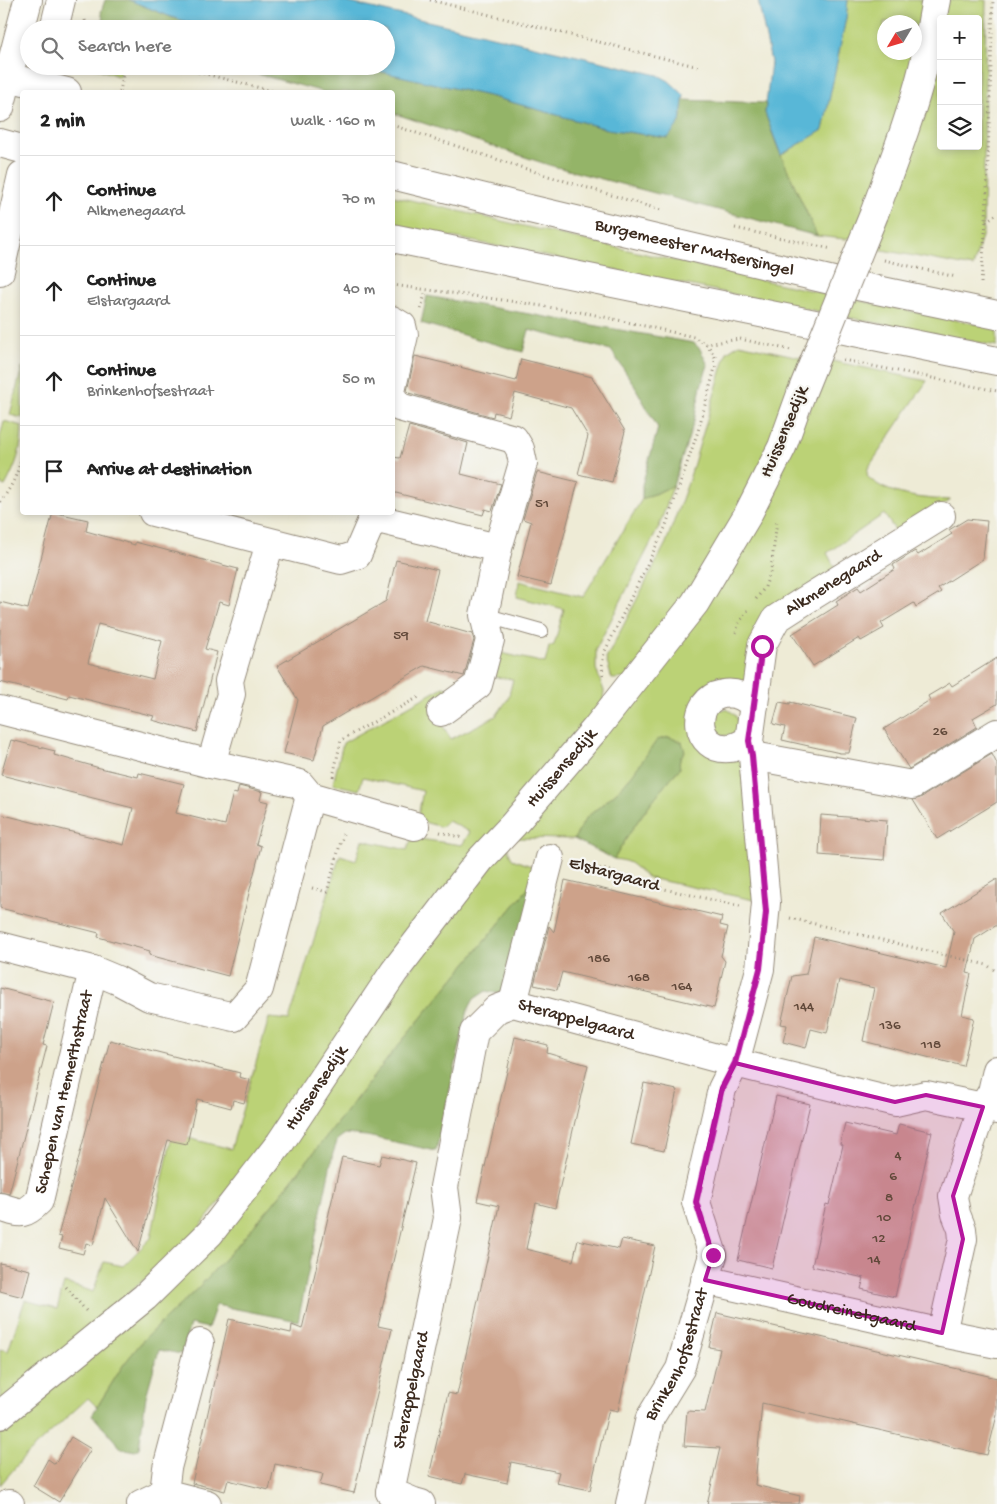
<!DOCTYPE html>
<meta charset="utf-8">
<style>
:root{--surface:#fff;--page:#f6f6f6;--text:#222;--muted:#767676;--line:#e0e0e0}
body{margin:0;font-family:"Gochi Hand",sans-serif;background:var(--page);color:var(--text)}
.controls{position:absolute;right:15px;top:15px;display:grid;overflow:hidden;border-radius:5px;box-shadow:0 2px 8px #0003}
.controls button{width:45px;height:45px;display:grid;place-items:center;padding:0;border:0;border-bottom:1px solid var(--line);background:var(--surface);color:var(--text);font:25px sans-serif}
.compass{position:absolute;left:877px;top:15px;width:45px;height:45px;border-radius:50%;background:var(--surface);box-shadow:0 2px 8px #0003;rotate:232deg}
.stop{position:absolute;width:15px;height:15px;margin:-11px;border:4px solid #b5179e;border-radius:50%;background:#fff}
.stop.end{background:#b5179e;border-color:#fff;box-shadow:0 1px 5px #0008}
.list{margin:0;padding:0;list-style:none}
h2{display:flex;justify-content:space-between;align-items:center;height:65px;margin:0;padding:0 20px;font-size:21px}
h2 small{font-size:16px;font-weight:400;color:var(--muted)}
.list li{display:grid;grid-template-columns:32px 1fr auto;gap:15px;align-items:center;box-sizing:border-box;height:90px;padding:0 20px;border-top:1px solid var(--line)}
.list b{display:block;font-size:19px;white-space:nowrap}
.list p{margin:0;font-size:16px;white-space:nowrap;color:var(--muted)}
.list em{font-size:16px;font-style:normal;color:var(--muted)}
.icon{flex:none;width:28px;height:28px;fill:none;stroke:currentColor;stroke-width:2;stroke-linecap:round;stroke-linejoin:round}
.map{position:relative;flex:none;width:997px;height:1504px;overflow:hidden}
.search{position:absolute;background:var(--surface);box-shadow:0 2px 8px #0003;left:20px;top:20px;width:375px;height:55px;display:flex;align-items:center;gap:12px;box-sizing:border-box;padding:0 18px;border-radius:28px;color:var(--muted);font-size:19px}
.panel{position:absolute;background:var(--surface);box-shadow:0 2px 8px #0003;left:20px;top:90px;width:375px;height:425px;border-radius:5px}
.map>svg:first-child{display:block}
</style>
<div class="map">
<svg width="997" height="1504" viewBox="0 0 997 1504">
<rect width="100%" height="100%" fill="#f6f6f2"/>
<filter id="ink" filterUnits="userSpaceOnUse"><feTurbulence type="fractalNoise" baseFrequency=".02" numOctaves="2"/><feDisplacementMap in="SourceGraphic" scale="10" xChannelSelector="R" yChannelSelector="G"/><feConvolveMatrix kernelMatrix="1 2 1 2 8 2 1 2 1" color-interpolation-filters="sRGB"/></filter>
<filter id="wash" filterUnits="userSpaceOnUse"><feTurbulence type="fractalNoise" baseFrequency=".0096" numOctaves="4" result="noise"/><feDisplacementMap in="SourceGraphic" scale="20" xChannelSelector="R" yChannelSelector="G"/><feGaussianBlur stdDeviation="1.12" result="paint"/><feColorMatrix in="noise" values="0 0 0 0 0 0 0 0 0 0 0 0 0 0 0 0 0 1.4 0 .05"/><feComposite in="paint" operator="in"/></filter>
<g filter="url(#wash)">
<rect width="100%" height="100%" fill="#eeebd6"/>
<g fill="#bbd276" stroke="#7b7e4a" fill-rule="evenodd">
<path d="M848,0H929L910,94L858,235L845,239L817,236L781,155L823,130L846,18ZM884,22H914V52H884Z"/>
<polygon points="946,0 986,0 983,233 973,267 877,249 895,191 941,29 941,146 978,146 978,19 943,19"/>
<polygon points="91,66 119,66 120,77"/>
<path d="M393,196C594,242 794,290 997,328V346L846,317L393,225Z"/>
<polygon points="739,344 804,358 789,401 721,551 629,678 612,679 606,659 666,543 689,480 727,352"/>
<path d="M832,361L927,381L868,468L867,476C886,496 925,499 951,500L897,533L884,514L827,553L835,568L801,592L744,691L691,711L746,767L754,900L649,878C643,875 640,871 635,867C629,861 622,860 614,859C633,826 654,796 680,768C678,761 681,756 685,751L681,742L632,775L618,791L586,818L574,839L514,838L752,533Z"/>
<polygon points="22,367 22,418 10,415"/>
<path d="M4,421L22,426C22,450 16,466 5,486L0,484V437Z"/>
<polygon points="673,486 659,527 596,649 596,669 604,691 602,709 189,1241 0,1404 0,1349 8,1351 25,1300 57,1309 64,1283 88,1290 93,1292 104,1262 123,1266 151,1238 172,1134 231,1149 269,1018 289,1020 340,855 356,860 362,840 407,850 412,838 462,845 470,832 448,821 441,827 417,820 423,791 363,777 359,790 333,784 343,743 443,687 458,692 432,709 451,739 496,716 508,699 513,679 494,677 501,653 545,663 549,647 554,645 564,609 517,597 519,581 583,597 642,499"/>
<path d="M726,709C738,714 742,724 734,735L716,736L711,718L719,710Z"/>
<polygon points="507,847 512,859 537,868 540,874 393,1052 273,1204 241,1241 199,1287 145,1338 124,1364 97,1407 88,1398 26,1455 0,1485 0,1429 135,1319"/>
</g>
<g fill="#94b467" stroke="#686f42">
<polygon points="105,0 129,0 171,17 211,29 106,29 101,12"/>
<polygon points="228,66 356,66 493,97 607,129 667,138 680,122 683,100 766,103 765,113 777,146 817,236 549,165 393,113 392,92 324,92"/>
<polygon points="427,296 694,343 700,349 708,365 701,386 694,421 673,486 642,499 642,485 658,428 634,385 611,350 529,330 523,352 421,323"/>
<path d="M669,737L682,742L685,751C681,756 678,761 680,768C654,796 633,826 614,859L574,839L586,818L618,791L632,775L657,740Z"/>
<polygon points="540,874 510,996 486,991 474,999 468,1010 436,1151 367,1136 345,1134 338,1139 333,1153 298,1321 216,1305 208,1328 190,1324 182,1354 159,1350 146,1396 139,1448 135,1451 121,1448 92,1415 124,1364 145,1338 199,1287 241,1241 273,1204 393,1052"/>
</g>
<g fill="#59b7d7" stroke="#4a707a">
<polygon points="129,0 338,0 658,75 669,81 684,95 680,122 668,138 607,129 493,97 356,66 386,66 386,29 211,29 171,17"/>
<polygon points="758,0 848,0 846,18 823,130 781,155 765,113 771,62"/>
</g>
<g id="blocks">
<g fill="#cda28a" fill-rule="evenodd">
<polygon points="415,356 516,381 521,359 592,377 625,431 612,482 578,474 588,436 571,408 515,393 509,416 494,412 493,417 409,393 407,391"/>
<polygon points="409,426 468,443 461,474 501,484 492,511 485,509 483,515 392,492 392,457 400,458"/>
<polygon points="537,472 578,482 551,585 517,577 531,522 523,519"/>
<path d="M53,512L88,520L86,531L135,545V542L238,569L229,605L219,602L205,649L217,652L197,732L152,720L154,716L69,695L68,699L0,682V602L28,609ZM98,624L162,641L153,679L88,663Z"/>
<polygon points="967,519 987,521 983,559 938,588 941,592 916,607 914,603 881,623 884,628 861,641 859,638 813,666 792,634 838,605 836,601 858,587 861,591 895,569 893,565 915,551 918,555 952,534 949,530"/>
<polygon points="396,560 438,570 425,621 472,634 474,640 464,676 424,666 323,726 314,760 284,753 298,700 277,666 386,601"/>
<polygon points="997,658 997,704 973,718 977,727 909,769 884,729 930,700 928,696 950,683 952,686"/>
<polygon points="779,702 790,704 790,702 857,718 849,753 840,753 782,740 785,727 773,724"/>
<polygon points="11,740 55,751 54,755 96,767 138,777 139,773 184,784 176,813 225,825 233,793 237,794 239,786 262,792 260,800 268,802 256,844 261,846 228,976 149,955 150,951 98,937 99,933 0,908 0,814 124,845 133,808 1,775"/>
<polygon points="992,754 997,764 997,802 937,839 913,800 920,798"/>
<polygon points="821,815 887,820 884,860 819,855"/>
<polygon points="997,879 997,925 975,939 967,973 971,974 962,1015 974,1018 963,1066 863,1041 874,988 839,980 827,1033 811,1029 806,1048 783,1042 787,1025 781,1024 792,976 806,974 814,937 946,968 954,932 942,913"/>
<polygon points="565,880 722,917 720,925 728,927 721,956 725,961 714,1008 562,972 557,990 534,985 549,926 554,932"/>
<polygon points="0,988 54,1002 43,1045 47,1046 9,1194 0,1192"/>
<polygon points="515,1037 548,1045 547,1053 588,1065 555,1208 536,1203 526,1249 573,1261 578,1240 619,1249 622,1239 655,1246 618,1411 609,1409 590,1490 556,1483 559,1472 511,1462 507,1483 465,1474 462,1484 429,1476 448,1393 457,1395 499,1206 477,1201"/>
<polygon points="110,1040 240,1073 239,1077 250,1080 244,1103 233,1100 231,1108 197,1099 187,1144 168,1140 138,1252 105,1198 93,1245 86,1243 83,1254 59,1248 62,1237 58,1236"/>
<polygon points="644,1083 677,1090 664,1151 631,1144"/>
<polygon points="776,1096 810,1104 772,1268 738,1260"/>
<polygon points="845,1123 896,1135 899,1124 932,1132 895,1297 861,1289 864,1278 812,1266 826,1204 829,1205 843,1145 840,1144"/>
<polygon points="382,1155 416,1163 378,1326 392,1329 354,1493 320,1485 323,1474 275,1464 269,1490 228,1480 225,1491 192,1483 229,1319 291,1333 292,1325 302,1329 342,1157 379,1165"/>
<polygon points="0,1263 30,1270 23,1297 0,1291"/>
<polygon points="717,1313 997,1378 997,1415 987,1455 762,1403 755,1485 800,1496 799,1504 707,1504 720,1448 684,1446 687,1411 705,1412 720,1349 709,1347"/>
<polygon points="71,1437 91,1449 59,1502 33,1486 48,1459 55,1464"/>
</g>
</g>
</g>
<g filter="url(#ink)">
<use href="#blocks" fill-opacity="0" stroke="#948a7a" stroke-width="1"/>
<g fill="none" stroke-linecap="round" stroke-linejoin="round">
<defs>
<polyline id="lane" points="484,615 541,631"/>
<g id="street">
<path d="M874,214C891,167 910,120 922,72C928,48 931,24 936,0"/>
<polyline points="392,320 402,326 404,335 392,387"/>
<polyline points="392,397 399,407 514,439 520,449 523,463 498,548"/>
<polyline points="153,512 341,560 357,555 373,518 498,548 484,615 490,640 478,685 441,712"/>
<polyline points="0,710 211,764 300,784 310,796 415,826"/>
<path d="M749,741C743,743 737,747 731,748C694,753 689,700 723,694C736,692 744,696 754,705"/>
<polyline points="753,756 912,785 997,733"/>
<polyline points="211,764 231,694 229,681 270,543"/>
<polyline points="0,946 93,970 117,980 149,997 234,1017 259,989 310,796"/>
<polyline points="513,1003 550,858"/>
<path id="s1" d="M0,1207C20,1213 23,1217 39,1201L93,970"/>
<path id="s2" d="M705,1280L942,1333L997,1344"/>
<polyline points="942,1333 963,1239 962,1229 956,1214 953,1196 983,1107 992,1092 997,1070"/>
<polyline points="200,1343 167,1468 164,1493 207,1504"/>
<path id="s3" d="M0,1415L145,1297L210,1233L280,1143L394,972L480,860L513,825L597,727L695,603L747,516L782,447L801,394"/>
<path id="s4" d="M390,1492L448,1218L444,1187L474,1032L497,1009L513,1003L735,1063L895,1102L926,1095L997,1110"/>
<polyline points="390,1492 414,1502 421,1504"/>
<polyline points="9,1504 10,1504"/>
<polyline points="141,1504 164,1493"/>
<path id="s5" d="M630,1504L650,1418L680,1369L713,1255L696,1202L722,1089L735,1063L760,969L766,903L753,756L749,741L762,645L776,619L804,601L941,516"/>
</g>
<g id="secondary">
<polyline points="54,29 61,0"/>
<polyline points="0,75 67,92"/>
<polyline points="0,108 28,0"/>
<polyline points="0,143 22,149"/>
<path id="s6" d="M392,175L521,207L834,281L997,315"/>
<polyline points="392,238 997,361"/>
<polyline points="0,271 22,175"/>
</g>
</defs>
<use href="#lane" stroke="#948a7a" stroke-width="16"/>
<use href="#street" stroke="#948a7a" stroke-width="30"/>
<use href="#secondary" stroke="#948a7a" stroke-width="30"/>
<g stroke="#948a7a" stroke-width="3" stroke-dasharray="1 4" stroke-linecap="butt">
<polyline points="430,0 699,67"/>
<polyline points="85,20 87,29"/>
<polyline points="174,66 276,92"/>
<polyline points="120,92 125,66"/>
<polyline points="392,125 545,175 661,210"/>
<polyline points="986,221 997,214"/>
<polyline points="735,228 832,249"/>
<polyline points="884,260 956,277"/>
<polyline points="981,283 986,221 993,0"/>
<polyline points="392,285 517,302 591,314 694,337 706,344 740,339 791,350"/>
<polyline points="421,309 426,290"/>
<polyline points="843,360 997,391"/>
<path d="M0,502C12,487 17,475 22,456"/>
<polyline points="756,599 765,587 771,570 777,520"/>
<polyline points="736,633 739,623 748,610"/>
<polyline points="603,675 602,666 604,653 665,528 698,431 715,368 715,357 707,344"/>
<polyline points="333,777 341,740 419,697"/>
<polyline points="440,832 463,838"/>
<polyline points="575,863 612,871 633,882 740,906"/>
<polyline points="312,888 327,892 343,834"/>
<polyline points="790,918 987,965 997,972"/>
<polyline points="66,1287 87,1312"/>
</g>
<use href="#lane" stroke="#fff" stroke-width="14"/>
<use href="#street" stroke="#fff" stroke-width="28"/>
<use href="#secondary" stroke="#fff" stroke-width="28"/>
<defs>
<polyline id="street-bridge" points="801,394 874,214"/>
</defs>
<use href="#street-bridge" stroke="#948a7a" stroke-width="30" stroke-linecap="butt"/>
<use href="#street-bridge" stroke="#fff" stroke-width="28"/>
</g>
</g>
<g fill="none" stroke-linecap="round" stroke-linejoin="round" filter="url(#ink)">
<polyline stroke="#b5179e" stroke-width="6" points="713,1255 696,1202 722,1088 735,1063 760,969 766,912 752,756 749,741 762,646"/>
</g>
<path fill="#b5179e" fill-opacity="0.2" stroke="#b5179e" stroke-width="4" stroke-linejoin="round" d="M735,1063L895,1102L926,1095L983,1107L953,1196L963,1239L942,1333L705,1280L713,1255L696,1202L722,1089Z"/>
<g text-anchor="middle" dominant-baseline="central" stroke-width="4.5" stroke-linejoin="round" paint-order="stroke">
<g font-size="15" fill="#604839">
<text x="542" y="504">51</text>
<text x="401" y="636">59</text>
<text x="940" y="732">26</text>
<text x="599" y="959">186</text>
<text x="639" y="978">168</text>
<text x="682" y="987">164</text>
<text x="804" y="1007">144</text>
<text x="890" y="1026">136</text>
<text x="931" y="1045">118</text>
<text x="898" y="1156">4</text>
<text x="893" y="1177">6</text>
<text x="889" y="1198">8</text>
<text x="884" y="1218">10</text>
<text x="879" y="1239">12</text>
<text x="874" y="1260">14</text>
</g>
<g font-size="18" fill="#3b2a1e" stroke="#f6f6f2">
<text stroke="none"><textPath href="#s6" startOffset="311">Burgemeester Matsersingel</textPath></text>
<text transform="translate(785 432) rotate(-67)">Huissensedijk</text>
<text stroke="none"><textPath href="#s5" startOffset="986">Alkmenegaard</textPath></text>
<text stroke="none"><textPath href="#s3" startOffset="862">Huissensedijk</textPath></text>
<text transform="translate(614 875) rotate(15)">Elstargaard</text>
<text stroke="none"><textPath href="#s4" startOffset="584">Sterappelgaard</textPath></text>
<text stroke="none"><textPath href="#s3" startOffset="458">Huissensedijk</textPath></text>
<text stroke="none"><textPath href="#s1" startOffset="155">Schepen van Hemerthstraat</textPath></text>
<text stroke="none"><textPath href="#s2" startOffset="150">Goudreinetgaard</textPath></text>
<text stroke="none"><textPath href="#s5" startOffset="158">Brinkenhofsestraat</textPath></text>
<text stroke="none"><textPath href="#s4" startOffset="104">Sterappelgaard</textPath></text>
</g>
</g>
</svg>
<div class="controls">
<button>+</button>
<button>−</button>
<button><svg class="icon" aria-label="layers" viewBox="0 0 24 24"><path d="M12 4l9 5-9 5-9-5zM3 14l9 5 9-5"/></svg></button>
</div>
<svg class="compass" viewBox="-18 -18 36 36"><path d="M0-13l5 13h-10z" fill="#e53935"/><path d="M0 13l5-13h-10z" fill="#767676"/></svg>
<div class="stop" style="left:762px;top:646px"></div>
<div class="stop end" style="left:713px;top:1255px"></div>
<div class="search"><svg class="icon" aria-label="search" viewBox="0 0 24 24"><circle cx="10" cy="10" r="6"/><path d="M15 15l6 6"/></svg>Search here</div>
<section class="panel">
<h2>2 min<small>Walk · 160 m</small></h2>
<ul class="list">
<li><svg class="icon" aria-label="ahead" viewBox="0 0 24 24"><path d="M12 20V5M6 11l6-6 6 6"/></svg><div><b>Continue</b><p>Alkmenegaard</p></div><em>70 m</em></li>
<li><svg class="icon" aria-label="ahead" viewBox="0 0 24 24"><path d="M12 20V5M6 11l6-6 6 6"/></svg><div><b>Continue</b><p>Elstargaard</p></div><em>40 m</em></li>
<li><svg class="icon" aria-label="ahead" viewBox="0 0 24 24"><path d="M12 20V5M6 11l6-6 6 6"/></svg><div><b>Continue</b><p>Brinkenhofsestraat</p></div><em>50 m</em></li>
<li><svg class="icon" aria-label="arrive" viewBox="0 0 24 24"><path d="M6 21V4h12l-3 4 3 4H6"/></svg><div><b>Arrive at destination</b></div></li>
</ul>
</section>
</div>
